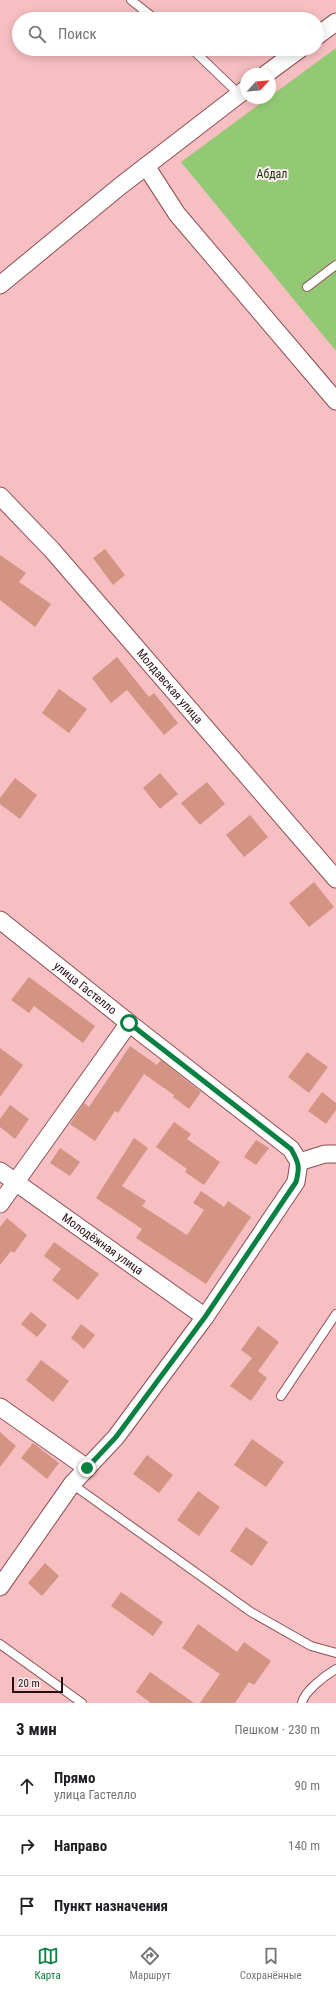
<!DOCTYPE html>
<html lang="ru">
<meta charset="utf-8">
<style>
:root{--surface:#fff;--page:#f6f6f6;--text:#202124;--muted:#757577;--line:#e0e0e0;--accent:#0b8043}
body{margin:0;font-family:"Roboto Condensed",sans-serif;background:var(--page);color:var(--text)}
.compass{position:absolute;left:240px;top:68px;width:36px;height:36px;border-radius:50%;background:var(--surface);box-shadow:0 2px 10px #0003;rotate:64deg}
.scale{position:absolute;left:12px;bottom:10px;width:51px;box-sizing:border-box;padding-left:4px;border:2px solid #270f11;border-top:0;font-size:11px;line-height:14px;white-space:nowrap;color:#270f11;-webkit-text-stroke:3px #fbeced;paint-order:stroke}
.stop{position:absolute;width:12px;height:12px;margin:-9px;border:3px solid #0b8043;border-radius:50%;background:#fff}
.stop.end{background:#0b8043;border-color:#fff;box-shadow:0 1px 4px #0008}
.list{margin:0;padding:0;list-style:none}
h2{display:flex;justify-content:space-between;align-items:center;height:52px;margin:0;padding:0 16px;font-size:17px}
h2 small{font-size:13px;font-weight:400;color:var(--muted)}
.list li{display:grid;grid-template-columns:26px 1fr auto;gap:12px;align-items:center;box-sizing:border-box;height:60px;padding:0 16px;border-top:1px solid var(--line)}
.list b{display:block;font-size:15px;white-space:nowrap}
.list p{margin:0;font-size:13px;white-space:nowrap;color:var(--muted)}
.list em{font-size:13px;font-style:normal;color:var(--muted)}
.icon{flex:none;width:22px;height:22px;fill:none;stroke:currentColor;stroke-width:2;stroke-linecap:round;stroke-linejoin:round}
.map{position:relative;flex:none;width:336px;height:1703px;overflow:hidden}
.search{position:absolute;background:var(--surface);box-shadow:0 2px 10px #0003;left:12px;right:12px;top:12px;height:44px;display:flex;align-items:center;gap:10px;box-sizing:border-box;padding:0 14px;border-radius:22px;color:var(--muted);font-size:15px}
.sheet{height:232px;background:var(--surface)}
nav{display:flex;justify-content:space-around;align-items:center;box-sizing:border-box;height:56px;border-top:1px solid var(--line);background:var(--surface);font-size:11px;color:var(--muted)}
nav a{display:grid;justify-items:center;gap:2px}
nav .on{color:var(--accent)}
.map>svg:first-child{display:block}
</style>
<div class="map">
<svg width="336" height="1703" viewBox="0 0 336 1703">
<rect width="100%" height="100%" fill="#f7bfc2"/>
<polygon fill="#93c974" points="336,48 336,351 181,162"/>
<g fill="#d39483">
<polygon points="105,549 125,575 113,585 93,558"/>
<polygon points="0,555 26,573 19,582 51,604 35,627 0,600"/>
<polygon points="117,657 149,697 154,693 178,723 164,735 127,690 111,703 92,678"/>
<polygon points="59,689 87,709 69,733 42,713"/>
<polygon points="160,773 178,794 160,809 143,788"/>
<polygon points="15,778 37,795 20,819 0,804 0,798"/>
<polygon points="207,782 225,804 200,825 181,803"/>
<polygon points="250,815 268,837 244,857 226,835"/>
<polygon points="314,882 334,907 309,927 289,903"/>
<polygon points="29,977 95,1026 83,1043 34,1006 29,1013 11,1000"/>
<polygon points="130,1046 157,1065 161,1060 201,1092 189,1109 173,1097 174,1095 144,1074 118,1113 115,1111 95,1141 70,1124 84,1103 89,1107"/>
<polygon points="0,1048 23,1065 0,1097"/>
<polygon points="307,1052 328,1067 309,1093 288,1077"/>
<polygon points="322,1092 336,1103 336,1110 326,1124 308,1111"/>
<polygon points="10,1105 29,1119 15,1139 0,1127 0,1119"/>
<polygon points="174,1122 191,1134 187,1139 220,1162 204,1185 185,1172 187,1169 156,1147"/>
<polygon points="134,1138 148,1148 122,1186 146,1201 142,1206 187,1235 204,1210 193,1203 201,1191 224,1207 228,1201 251,1217 206,1284 136,1238 142,1229 96,1198"/>
<polygon points="256,1140 269,1148 256,1165 244,1157"/>
<polygon points="60,1148 80,1162 70,1176 50,1163"/>
<polygon points="7,1218 27,1235 14,1253 11,1251 0,1265 0,1227"/>
<polygon points="54,1242 99,1274 78,1300 52,1280 61,1269 44,1256"/>
<polygon points="31,1312 47,1325 37,1337 21,1324"/>
<polygon points="81,1324 95,1335 84,1349 71,1338"/>
<polygon points="258,1326 279,1342 258,1371 267,1378 251,1401 230,1386 252,1358 241,1350"/>
<polygon points="41,1360 69,1381 53,1402 26,1380"/>
<polygon points="0,1432 16,1446 0,1467"/>
<polygon points="252,1439 284,1462 266,1487 234,1465"/>
<polygon points="33,1443 59,1463 47,1479 21,1458"/>
<polygon points="147,1455 173,1475 159,1493 133,1474"/>
<polygon points="198,1491 220,1507 199,1536 177,1520"/>
<polygon points="246,1527 268,1542 252,1566 230,1551"/>
<polygon points="45,1563 59,1576 42,1596 28,1583"/>
<polygon points="121,1592 163,1622 153,1636 111,1606"/>
<polygon points="198,1624 237,1652 244,1642 271,1661 254,1685 249,1682 235,1703 200,1703 220,1674 182,1648"/>
<polygon points="150,1672 194,1703 151,1703 136,1692"/>
</g>
<g fill="none" stroke-linecap="round" stroke-linejoin="round">
<defs>
<g id="service">
<polyline points="131,0 155,19"/>
<polyline points="192,49 239,94"/>
<polyline points="307,287 336,265"/>
<polyline points="281,1396 336,1314"/>
<polyline points="72,1484 251,1612 311,1646 336,1653"/>
<polyline points="0,1644 82,1703"/>
<path d="M302,1703C304,1691 326,1675 336,1669"/>
</g>
<g id="minor">
<polyline points="317,36 336,22"/>
<polyline points="266,74 300,49"/>
<polyline points="146,166 177,214 336,401"/>
<polyline points="0,285 119,187 246,89"/>
<path id="s1" d="M0,496L52,550L336,879"/>
<path id="s2" d="M0,920L129,1023L291,1149L299,1162"/>
<polyline points="299,1162 325,1154 336,1154"/>
<path id="s3" d="M0,1171L205,1317"/>
<polyline points="0,1204 129,1023"/>
<polyline points="0,1407 87,1468"/>
<polyline points="0,1587 72,1484 116,1437 205,1317 296,1182 299,1162"/>
</g>
</defs>
<use href="#service" stroke="#8c5054" stroke-width="10"/>
<use href="#minor" stroke="#8c5054" stroke-width="19"/>
<use href="#service" stroke="#fff" stroke-width="8"/>
<use href="#minor" stroke="#fff" stroke-width="17"/>
</g>
<g fill="none" stroke-linecap="round" stroke-linejoin="round">
<path stroke="#0b8043" stroke-width="5" d="M87,1468L116,1437L205,1317L296,1182C300,1167 299,1163 291,1149L129,1023"/>
</g>
<g text-anchor="middle" dominant-baseline="central" stroke-width="4" stroke-linejoin="round" paint-order="stroke">
<g font-size="12" fill="#1e3410" stroke="#fbeced">
<text x="272" y="174">Абдал</text>
</g>
<g font-size="12" fill="#270f11" stroke="#fbeced">
<text stroke="none"><textPath href="#s1" startOffset="255">Молдавская улица</textPath></text>
<text stroke="none"><textPath href="#s2" startOffset="109">улица Гастелло</textPath></text>
<text stroke="none"><textPath href="#s3" startOffset="126">Молодёжная улица</textPath></text>
</g>
</g>
</svg>
<svg class="compass" viewBox="-18 -18 36 36"><path d="M0-13l5 13h-10z" fill="#e53935"/><path d="M0 13l5-13h-10z" fill="#757577"/></svg>
<div class="scale">20 m</div>
<div class="stop" style="left:129px;top:1023px"></div>
<div class="stop end" style="left:87px;top:1468px"></div>
<div class="search"><svg class="icon" aria-label="search" viewBox="0 0 24 24"><circle cx="10" cy="10" r="6"/><path d="M15 15l6 6"/></svg>Поиск</div>
</div>
<section class="sheet">
<h2>3 мин<small>Пешком · 230 m</small></h2>
<ul class="list">
<li><svg class="icon" aria-label="ahead" viewBox="0 0 24 24"><path d="M12 20V5M6 11l6-6 6 6"/></svg><div><b>Прямо</b><p>улица Гастелло</p></div><em>90 m</em></li>
<li><svg class="icon" aria-label="right" viewBox="0 0 24 24"><path d="M7 20v-9h11M14 6l5 5-5 5"/></svg><div><b>Направо</b></div><em>140 m</em></li>
<li><svg class="icon" aria-label="arrive" viewBox="0 0 24 24"><path d="M6 21V4h12l-3 4 3 4H6"/></svg><div><b>Пункт назначения</b></div></li>
</ul>
</section>
<nav>
<a class="on"><svg class="icon" aria-label="map" viewBox="0 0 24 24"><path d="M3 6l6-2 6 2 6-2v14l-6 2-6-2-6 2zM9 4v14M15 6v14"/></svg>Карта</a>
<a><svg class="icon" aria-label="directions" viewBox="0 0 24 24"><path d="M12 3l9 9-9 9-9-9zM9 14v-3h6M13 9l2 2-2 2"/></svg>Маршрут</a>
<a><svg class="icon" aria-label="saved" viewBox="0 0 24 24"><path d="M7 4h10v16l-5-4-5 4z"/></svg>Сохранённые</a>
</nav>
